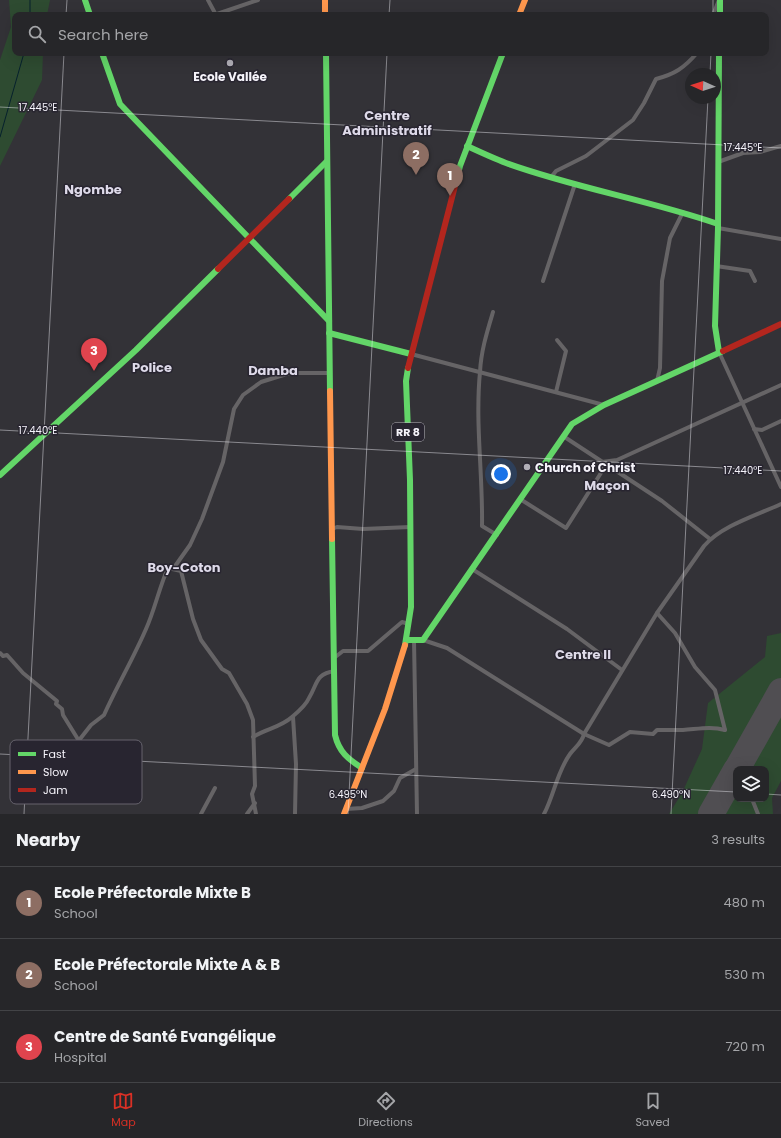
<!DOCTYPE html>
<meta charset="utf-8">
<style>
:root{--surface:#262629;--page:#2e2e31;--text:#f1f3f6;--muted:#a4a5a8;--line:#424346;--accent:#d93025}
body{margin:0;font-family:Poppins,sans-serif;background:var(--page);color:var(--text)}
.controls{position:absolute;right:12px;bottom:12px;display:grid;overflow:hidden;border-radius:8px;box-shadow:0 4px 16px #0002}
.controls button{width:36px;height:36px;display:grid;place-items:center;padding:0;border:0;border-bottom:1px solid var(--line);background:var(--surface);color:var(--text);font:20px sans-serif}
.compass{position:absolute;left:685px;top:68px;width:36px;height:36px;border-radius:50%;background:var(--surface);box-shadow:0 4px 16px #0002;rotate:273deg}
.you{position:absolute;left:501px;top:474px;width:14px;height:14px;margin:-10px;border:3px solid #fff;border-radius:50%;background:#1a73e8;box-shadow:0 0 0 6px #1a73e833}
.badge{display:grid;place-items:center;width:26px;height:26px;border-radius:50%;background:var(--accent);color:#fff;font-size:13px;font-weight:700}
.pin{position:absolute;translate:-50% -33px;filter:drop-shadow(0 1px 2px #0008)}
.pin::after{content:'';position:absolute;top:21px;width:14px;height:12px;background:inherit;clip-path:polygon(0 0,100% 0,50% 100%)}
.list{margin:0;padding:0;list-style:none}
h2{display:flex;justify-content:space-between;align-items:center;height:52px;margin:0;padding:0 16px;font-size:17px}
h2 small{font-size:13px;font-weight:400;color:var(--muted)}
.list li{display:grid;grid-template-columns:26px 1fr auto;gap:12px;align-items:center;box-sizing:border-box;height:72px;padding:0 16px;border-top:1px solid var(--line)}
.list b{display:block;font-size:15px;white-space:nowrap}
.list p{margin:0;font-size:13px;white-space:nowrap;color:var(--muted)}
.list em{font-size:13px;font-style:normal;color:var(--muted)}
.icon{flex:none;width:22px;height:22px;fill:none;stroke:currentColor;stroke-width:2;stroke-linecap:round;stroke-linejoin:round}
.map{position:relative;flex:none;width:781px;height:814px;overflow:hidden}
.search{position:absolute;background:var(--surface);box-shadow:0 4px 16px #0002;left:12px;right:12px;top:12px;height:44px;display:flex;align-items:center;gap:10px;box-sizing:border-box;padding:0 14px;border-radius:8px;color:var(--muted);font-size:15px}
.sheet{height:268px;background:var(--surface)}
nav{display:flex;justify-content:space-around;align-items:center;box-sizing:border-box;height:56px;border-top:1px solid var(--line);background:var(--surface);font-size:11px;color:var(--muted)}
nav a{display:grid;justify-items:center;gap:2px}
nav .on{color:var(--accent)}
.map>svg:first-child{display:block}
</style>
<div class="map">
<svg width="781" height="814" viewBox="0 0 781 814">
<rect width="100%" height="100%" fill="#333237"/>
<g fill="#2e4b31" fill-rule="evenodd">
<polygon points="9,0 50,0 47,15 15,15 15,53 43,53 42,80 0,166 0,60 11,27"/>
<path d="M781,633V781L772,798L773,814H669L682,793L702,749L708,703L765,657L767,636ZM736,769H766V799H736Z"/>
</g>
<g fill="none" stroke-linecap="round" stroke-linejoin="round">
<g stroke="#06212d" stroke-width="1">
<polyline points="30,15 30,0"/>
<polyline points="0,137 24,53"/>
</g>
<g stroke="#504e52" stroke-width="26">
<polyline points="737,769 781,691"/>
<polyline points="711,814 736,770"/>
</g>
<g stroke="#666466" stroke-width="4">
<polyline points="208,0 216,15"/>
<polyline points="214,15 258,0"/>
<polyline points="713,15 719,0"/>
<polyline points="718,162 743,153 760,152 781,146"/>
<path d="M552,176L556,171L586,156L633,120L644,103L656,79C675,74 684,68 697,53"/>
<polyline points="718,228 781,239"/>
<polyline points="716,266 750,271 755,281"/>
<polyline points="543,281 575,184"/>
<path d="M493,312C487,332 481,351 480,372C475,423 483,475 482,526L497,535"/>
<polyline points="719,352 781,487"/>
<polyline points="411,354 604,405"/>
<polyline points="657,381 660,368 662,281 670,238 683,212"/>
<polyline points="556,392 566,351 557,340"/>
<polyline points="754,429 762,430 781,421"/>
<polyline points="563,436 662,501 710,539"/>
<polyline points="602,462 617,460 781,385"/>
<polyline points="520,499 566,528 606,465"/>
<polyline points="332,529 337,527 363,529 410,527"/>
<polyline points="173,569 190,545 202,519 223,462 234,409 243,395 261,382 290,373 329,373"/>
<polyline points="472,569 567,629 622,670"/>
<polyline points="657,613 675,633 695,667 715,690 725,730"/>
<polyline points="414,640 417,814"/>
<path d="M423,640L447,648L584,734L609,745L630,732L653,734L657,730C666,730 675,730 683,730C698,729 711,726 725,730"/>
<polyline points="0,653 3,656 7,655 23,673 57,701 56,704 62,709 63,715 92,762 102,770"/>
<polyline points="334,658 343,651 368,651 402,622 409,624"/>
<polyline points="293,717 296,764 295,814"/>
<path d="M253,737C266,729 281,727 292,717C298,712 306,705 309,698C318,683 315,674 335,671"/>
<path d="M41,781L62,762L91,725L104,715C117,686 133,659 146,629C155,609 159,588 168,568L181,571L193,619L201,640L222,669L229,673L247,704L253,720L255,786L252,794L256,814"/>
<polyline points="752,799 758,814"/>
<polyline points="346,809 362,808 383,801 394,791 400,778 416,769"/>
<polyline points="201,814 215,788"/>
<polyline points="247,814 255,803"/>
<path d="M544,814C554,795 557,772 570,754C576,746 582,743 584,734L657,613L704,546C721,526 757,515 781,504"/>
</g>
<g stroke="#63d668" stroke-width="6">
<polyline points="85,0 90,15"/>
<polyline points="720,0 720,15"/>
<polyline points="102,53 120,104 329,321"/>
<polyline points="326,53 330,391"/>
<polyline points="719,53 718,228 715,326 719,352"/>
<path d="M467,146C480,152 493,158 506,163C575,188 649,200 718,224"/>
<polyline points="456,182 460,166 503,53"/>
<polyline points="289,199 326,162"/>
<polyline points="329,333 411,354"/>
<polyline points="0,475 136,350 218,269"/>
<path d="M332,539L335,735C339,752 348,759 362,768"/>
<polyline points="407,640 423,640 572,424 604,405 723,351"/>
<polyline points="405,645 411,607 410,480 406,381 408,368"/>
</g>
<g stroke="#ff974d" stroke-width="6">
<polyline points="325,0 325,15"/>
<polyline points="519,15 525,0"/>
<polyline points="330,391 332,539"/>
<polyline points="344,814 385,709 405,645"/>
</g>
<g stroke="#b3261e" stroke-width="6">
<polyline points="218,269 289,199"/>
<polyline points="723,351 781,324"/>
<polyline points="408,368 456,182"/>
</g>
</g>
<path fill="none" stroke="#f5f3fa" stroke-width="1" stroke-opacity="0.45" d="M66,15L67,0M389,15L390,0M713,15V0M710,74L711,53M0,107L781,148M0,430L781,471M0,754L736,792M766,794L781,795M24,814L64,53M348,814L387,53M671,814L708,98"/>
<g fill="#b1afb6" stroke="#282530" stroke-width="1.5">
<circle cx="230" cy="63" r="4"/>
<circle cx="527" cy="467" r="4"/>
</g>
<g text-anchor="middle" dominant-baseline="central" stroke-width="3" stroke-linejoin="round" paint-order="stroke">
<rect fill="#282530" stroke="#b8b5bd" stroke-width="1" x="392" y="423" width="32" height="18" rx="3"/>
<g font-size="11" font-weight="bold" fill="#f5f3fa">
<text x="408" y="432">RR 8</text>
</g>
<g font-size="12" font-weight="bold" fill="#f5f3fa" stroke="#282530">
<text x="230" y="76">Ecole Vallée</text>
<text x="535" y="467" text-anchor="start">Church of Christ</text>
</g>
<g font-size="13" font-weight="bold" fill="#dedae9" stroke="#282530">
<text x="387" y="115">Centre<tspan x="387" dy="15">Administratif</tspan></text>
<text x="93" y="189">Ngombe</text>
<text x="152" y="367">Police</text>
<text x="273" y="370">Damba</text>
<text x="607" y="485">Maçon</text>
<text x="184" y="567">Boy-Coton</text>
<text x="583" y="654">Centre II</text>
</g>
</g>
<rect x="10" y="740" width="132" height="64" rx="6" fill="#282530" stroke="#66636d" stroke-width="1"/>
<rect x="18" y="752" width="18" height="4" fill="#63d668"/>
<rect x="18" y="770" width="18" height="4" fill="#ff974d"/>
<rect x="18" y="788" width="18" height="4" fill="#b3261e"/>
<g font-size="11" fill="#f5f3fa">
<text x="43" y="758">Fast</text>
<text x="43" y="776">Slow</text>
<text x="43" y="794">Jam</text>
</g>
<g font-size="10" text-anchor="middle" fill="#f5f3fa" stroke="#282530" stroke-width="3" stroke-linejoin="round" paint-order="stroke">
<text x="38" y="111">17.445°E</text>
<text x="743" y="151">17.445°E</text>
<text x="38" y="434">17.440°E</text>
<text x="743" y="474">17.440°E</text>
<text x="348" y="798">6.495°N</text>
<text x="671" y="798">6.490°N</text>
</g>
</svg>
<div class="controls">
<button><svg class="icon" aria-label="layers" viewBox="0 0 24 24"><path d="M12 4l9 5-9 5-9-5zM3 14l9 5 9-5"/></svg></button>
</div>
<svg class="compass" viewBox="-18 -18 36 36"><path d="M0-13l5 13h-10z" fill="#e53935"/><path d="M0 13l5-13h-10z" fill="#a4a5a8"/></svg>
<div class="you"></div>
<div class="pin badge" style="left:450px;top:196px;background:#8d6e63">1</div>
<div class="pin badge" style="left:416px;top:175px;background:#8d6e63">2</div>
<div class="pin badge" style="left:94px;top:371px;background:#e0444e">3</div>
<div class="search"><svg class="icon" aria-label="search" viewBox="0 0 24 24"><circle cx="10" cy="10" r="6"/><path d="M15 15l6 6"/></svg>Search here</div>
</div>
<section class="sheet">
<h2>Nearby<small>3 results</small></h2>
<ul class="list">
<li><span class="badge" style="background:#8d6e63">1</span><div><b>Ecole Préfectorale Mixte B</b><p>School</p></div><em>480 m</em></li>
<li><span class="badge" style="background:#8d6e63">2</span><div><b>Ecole Préfectorale Mixte A &amp; B</b><p>School</p></div><em>530 m</em></li>
<li><span class="badge" style="background:#e0444e">3</span><div><b>Centre de Santé Evangélique</b><p>Hospital</p></div><em>720 m</em></li>
</ul>
</section>
<nav>
<a class="on"><svg class="icon" aria-label="map" viewBox="0 0 24 24"><path d="M3 6l6-2 6 2 6-2v14l-6 2-6-2-6 2zM9 4v14M15 6v14"/></svg>Map</a>
<a><svg class="icon" aria-label="directions" viewBox="0 0 24 24"><path d="M12 3l9 9-9 9-9-9zM9 14v-3h6M13 9l2 2-2 2"/></svg>Directions</a>
<a><svg class="icon" aria-label="saved" viewBox="0 0 24 24"><path d="M7 4h10v16l-5-4-5 4z"/></svg>Saved</a>
</nav>
